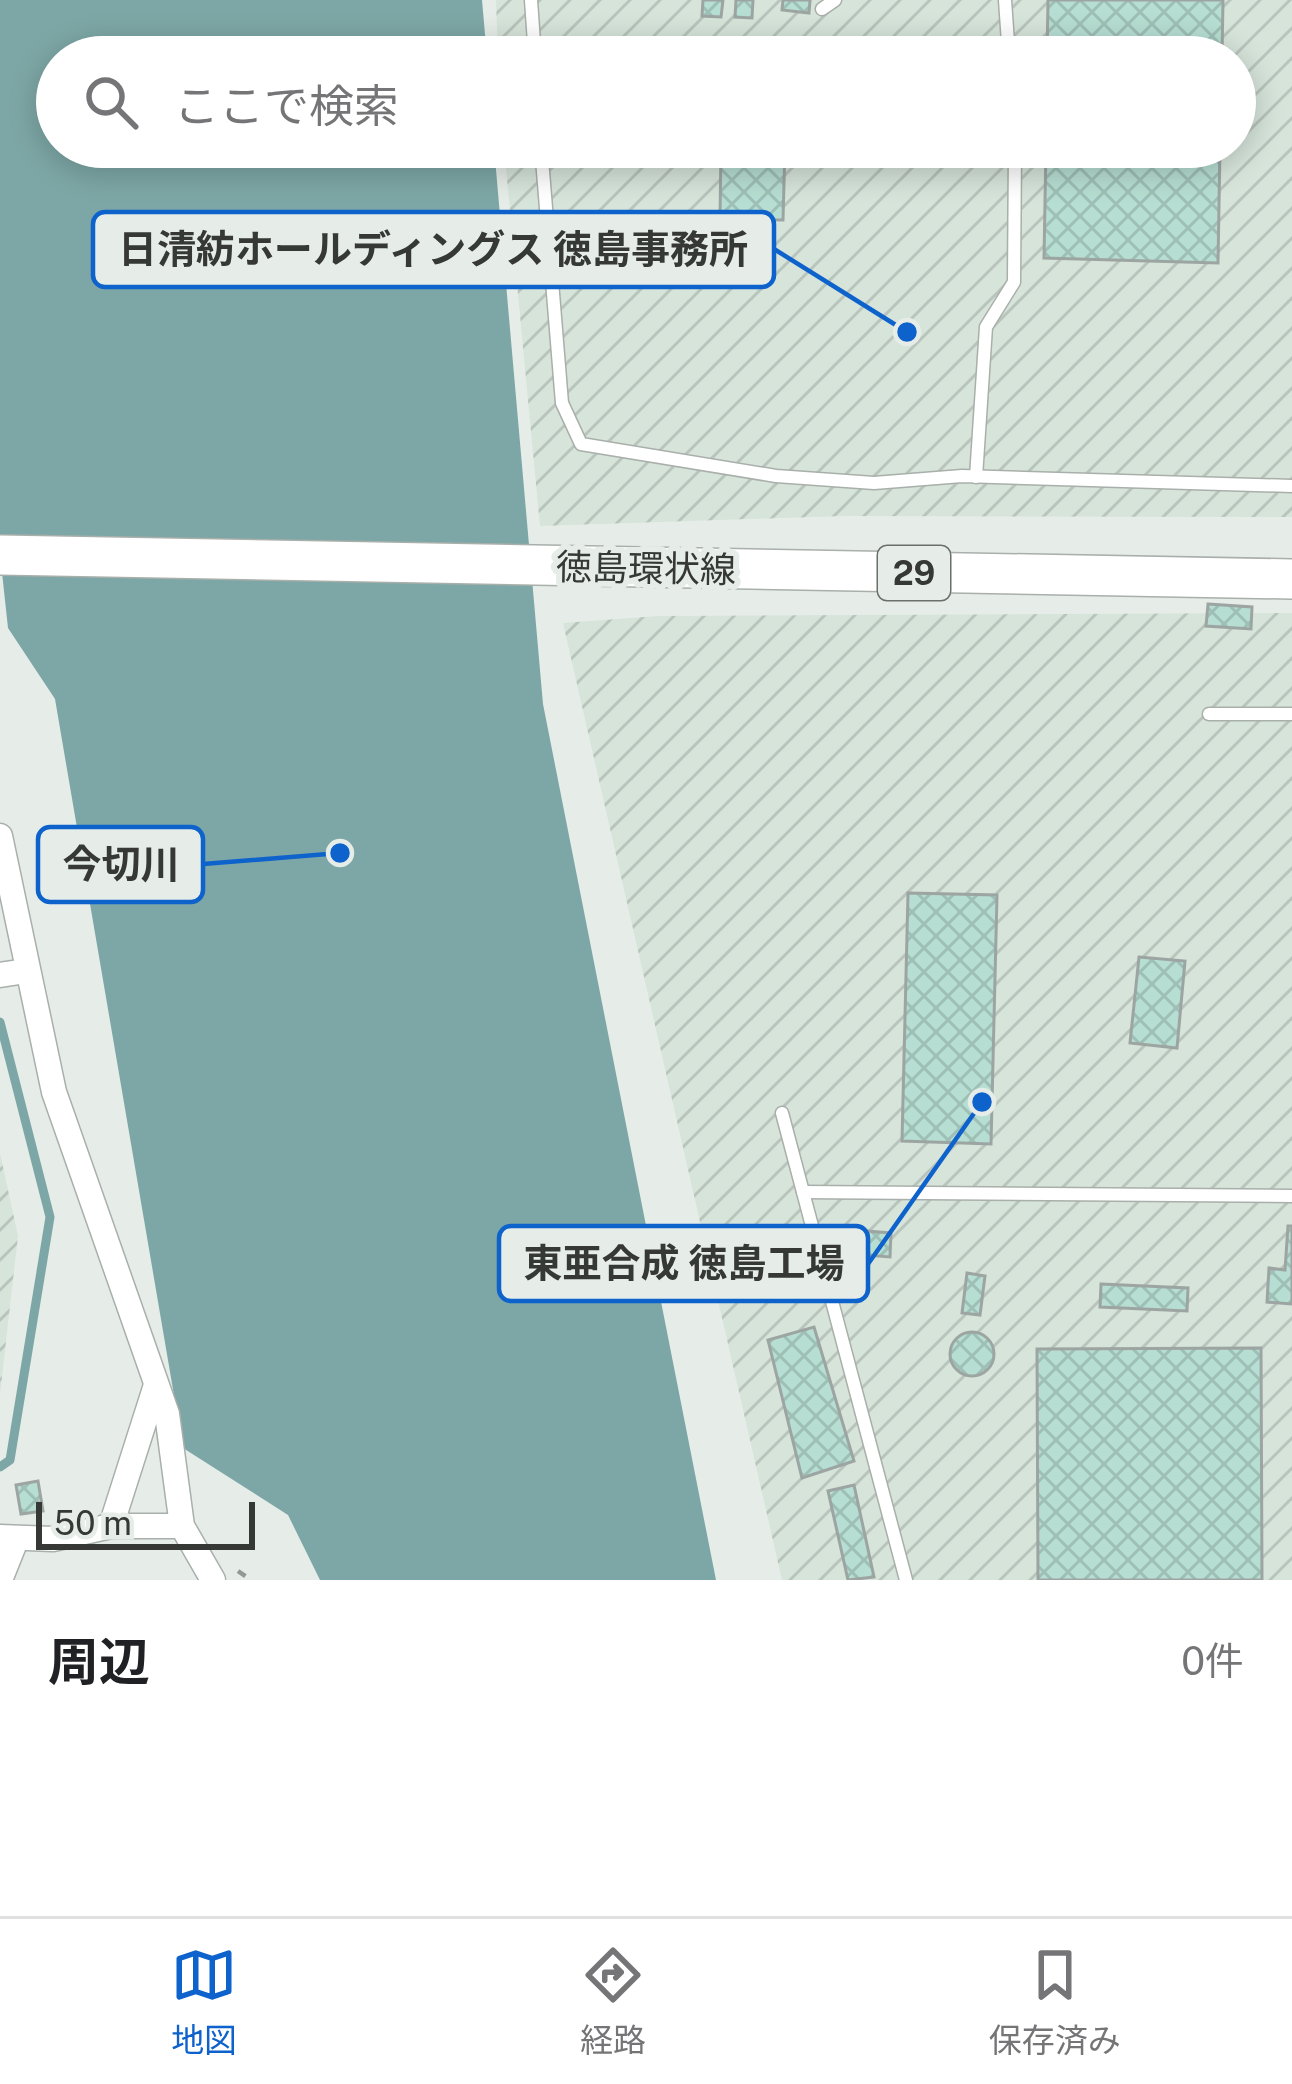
<!DOCTYPE html>
<html lang="ja">
<meta charset="utf-8">
<style>
:root{--surface:#fff;--page:#f2f2f2;--text:#202124;--muted:#757577;--line:#e0e0e0;--accent:#0e62cc}
body{margin:0;font-family:"Public Sans","Noto Sans JP",sans-serif;background:var(--page);color:var(--text)}
.scale{position:absolute;left:36px;bottom:30px;width:219px;box-sizing:border-box;padding-left:12px;border:6px solid #363836;border-top:0;font-size:33px;line-height:42px;white-space:nowrap;color:#363836;-webkit-text-stroke:9px #e6ede8;paint-order:stroke}
.list{margin:0;padding:0;list-style:none}
h2{display:flex;justify-content:space-between;align-items:center;height:156px;margin:0;padding:0 48px;font-size:51px}
h2 small{font-size:39px;font-weight:400;color:var(--muted)}
.icon{flex:none;width:66px;height:66px;fill:none;stroke:currentColor;stroke-width:2;stroke-linecap:round;stroke-linejoin:round}
.map{position:relative;flex:none;width:1292px;height:1580px;overflow:hidden}
.search{position:absolute;background:var(--surface);box-shadow:0 6px 30px #0003;left:36px;right:36px;top:36px;height:132px;display:flex;align-items:center;gap:30px;box-sizing:border-box;padding:0 42px;border-radius:66px;color:var(--muted);font-size:45px}
.sheet{height:336px;background:var(--surface)}
nav{display:flex;justify-content:space-around;align-items:center;box-sizing:border-box;height:168px;border-top:3px solid var(--line);background:var(--surface);font-size:33px;color:var(--muted)}
nav a{display:grid;justify-items:center;gap:6px}
nav .on{color:var(--accent)}
.map>svg:first-child{display:block}
</style>
<div class="map">
<svg width="1292" height="1580" viewBox="0 0 1292 1580">
<defs>
<pattern id="industrial-furrows" width="10" height="10" patternUnits="userSpaceOnUse" patternTransform="scale(3)"><rect width="10" height="10" fill="#d6e4da"/><path d="M-1 1l2-2M0 10L10 0M9 11l2-2" fill="none" stroke="#b8c4bc"/></pattern>
<pattern id="building-cross-hatch" width="8" height="8" patternUnits="userSpaceOnUse" patternTransform="scale(3)"><rect width="8" height="8" fill="#b7ded2"/><path d="M0 0l8 8M0 8l8-8" fill="none" stroke="#9ebfb5"/></pattern>
</defs>
<rect width="100%" height="100%" fill="#e6ede8"/>
<g fill="url(#industrial-furrows)">
<polygon points="496,0 1292,0 1292,517 843,516 540,526 504,147 1235,147 1235,57 498,57"/>
<polygon points="1292,613 1292,1580 782,1580 563,623 658,616"/>
<polygon points="0,1153 18,1236 0,1394"/>
</g>
<polygon fill="#7da7a6" points="0,0 482,0 487,57 57,57 57,147 494,147 543,704 716,1580 320,1580 288,1515 183,1448 55,699 8,628 0,554"/>
<g fill="none" stroke-linecap="round" stroke-linejoin="round">
<polyline stroke="#7da7a6" stroke-width="9" points="0,1022 50,1217 10,1460 0,1467"/>
</g>
<g fill="url(#building-cross-hatch)" stroke="#9da5a3" stroke-width="3">
<polygon points="703,0 723,0 721,17 702,16"/>
<polygon points="736,0 753,0 752,18 735,17"/>
<polygon points="783,0 810,0 809,13 782,10"/>
<polygon points="1048,0 1223,0 1222,57 1047,57"/>
<polygon points="721,147 785,147 783,220 720,219"/>
<polygon points="1046,147 1220,147 1218,263 1044,258"/>
<polygon points="1208,604 1252,607 1251,629 1206,626"/>
<polygon points="908,893 997,895 991,1144 902,1141"/>
<polygon points="1139,957 1185,961 1177,1048 1130,1043"/>
<polygon points="1288,1226 1292,1226 1292,1304 1267,1302 1269,1268 1285,1270"/>
<polygon points="854,1230 891,1233 890,1257 851,1254"/>
<polygon points="967,1273 985,1276 980,1315 962,1313"/>
<polygon points="1101,1284 1188,1288 1187,1311 1100,1307"/>
<polygon points="814,1327 854,1461 802,1478 768,1340"/>
<circle cx="972" cy="1354" r="22"/>
<polygon points="1261,1348 1262,1580 1038,1580 1037,1349"/>
<polygon points="38,1481 43,1511 21,1514 16,1485"/>
<polygon points="854,1485 874,1577 848,1580 828,1491"/>
</g>
<g fill="none" stroke-linecap="round" stroke-linejoin="round">
<defs>
<g id="lane">
<polyline points="531,0 535,57"/>
<polyline points="1005,0 1009,57"/>
<polyline points="822,9 835,0"/>
<polyline points="541,147 562,403 581,444 776,476 874,483 962,476 1292,486"/>
<polyline points="976,477 986,327 1014,282 1015,147"/>
<polyline points="1209,714 1292,714"/>
<polyline points="782,1113 906,1580"/>
<polyline points="803,1192 1292,1196"/>
</g>
<g id="street">
<polyline points="0,836 54,1092 167,1414 182,1526 213,1580"/>
<polyline points="0,975 26,971"/>
<polyline points="111,1526 156,1385"/>
<polyline points="0,1537 53,1539 111,1526 182,1526"/>
<polyline points="0,1580 16,1540"/>
</g>
<polyline id="primary" points="0,555 1292,579"/>
</defs>
<use href="#lane" stroke="#a9afaa" stroke-width="15"/>
<use href="#street" stroke="#a9afaa" stroke-width="27"/>
<use href="#primary" stroke="#a9afaa" stroke-width="42"/>
<polyline stroke="#939894" stroke-width="4.5" stroke-dasharray="9 9" stroke-linecap="butt" points="238,1571 251,1580"/>
<use href="#lane" stroke="#fff" stroke-width="12"/>
<use href="#street" stroke="#fff" stroke-width="24"/>
<use href="#primary" stroke="#fff" stroke-width="39"/>
</g>
<g text-anchor="middle" dominant-baseline="central" stroke-width="12" stroke-linejoin="round" paint-order="stroke">
<rect fill="#e6ede8" stroke="#6b6e6b" stroke-width="3" x="878" y="546" width="72" height="54" rx="9"/>
<g font-size="33" font-weight="bold" fill="#363836">
<text x="914" y="573">29</text>
</g>
<g font-size="36" fill="#363836" stroke="#e6ede8">
<text transform="translate(646 568) rotate(1)">徳島環状線</text>
</g>
</g>
<path fill="none" stroke="#0e62cc" stroke-width="4.5" d="M907 332L774 249M340 853L203 864M982 1102L868 1264"/>
<g fill="#0e62cc" stroke="#e6ede8" stroke-width="4.5">
<circle cx="907" cy="332" r="12"/>
<circle cx="340" cy="853" r="12"/>
<circle cx="982" cy="1102" r="12"/>
</g>
<g fill="#e6ede8" stroke="#0e62cc" stroke-width="4.5">
<rect x="93" y="212" width="681" height="75" rx="12"/>
<rect x="38" y="827" width="165" height="75" rx="12"/>
<rect x="499" y="1226" width="369" height="75" rx="12"/>
</g>
<g font-size="39" text-anchor="middle" font-weight="bold" fill="#363836">
<text x="433" y="263">日清紡ホールディングス 徳島事務所</text>
<text x="121" y="878">今切川</text>
<text x="684" y="1277">東亜合成 徳島工場</text>
</g>
</svg>
<div class="scale">50 m</div>
<div class="search"><svg class="icon" aria-label="search" viewBox="0 0 24 24"><circle cx="10" cy="10" r="6"/><path d="M15 15l6 6"/></svg>ここで検索</div>
</div>
<section class="sheet">
<h2>周辺<small>0件</small></h2>
<ul class="list">
</ul>
</section>
<nav>
<a class="on"><svg class="icon" aria-label="map" viewBox="0 0 24 24"><path d="M3 6l6-2 6 2 6-2v14l-6 2-6-2-6 2zM9 4v14M15 6v14"/></svg>地図</a>
<a><svg class="icon" aria-label="directions" viewBox="0 0 24 24"><path d="M12 3l9 9-9 9-9-9zM9 14v-3h6M13 9l2 2-2 2"/></svg>経路</a>
<a><svg class="icon" aria-label="saved" viewBox="0 0 24 24"><path d="M7 4h10v16l-5-4-5 4z"/></svg>保存済み</a>
</nav>
